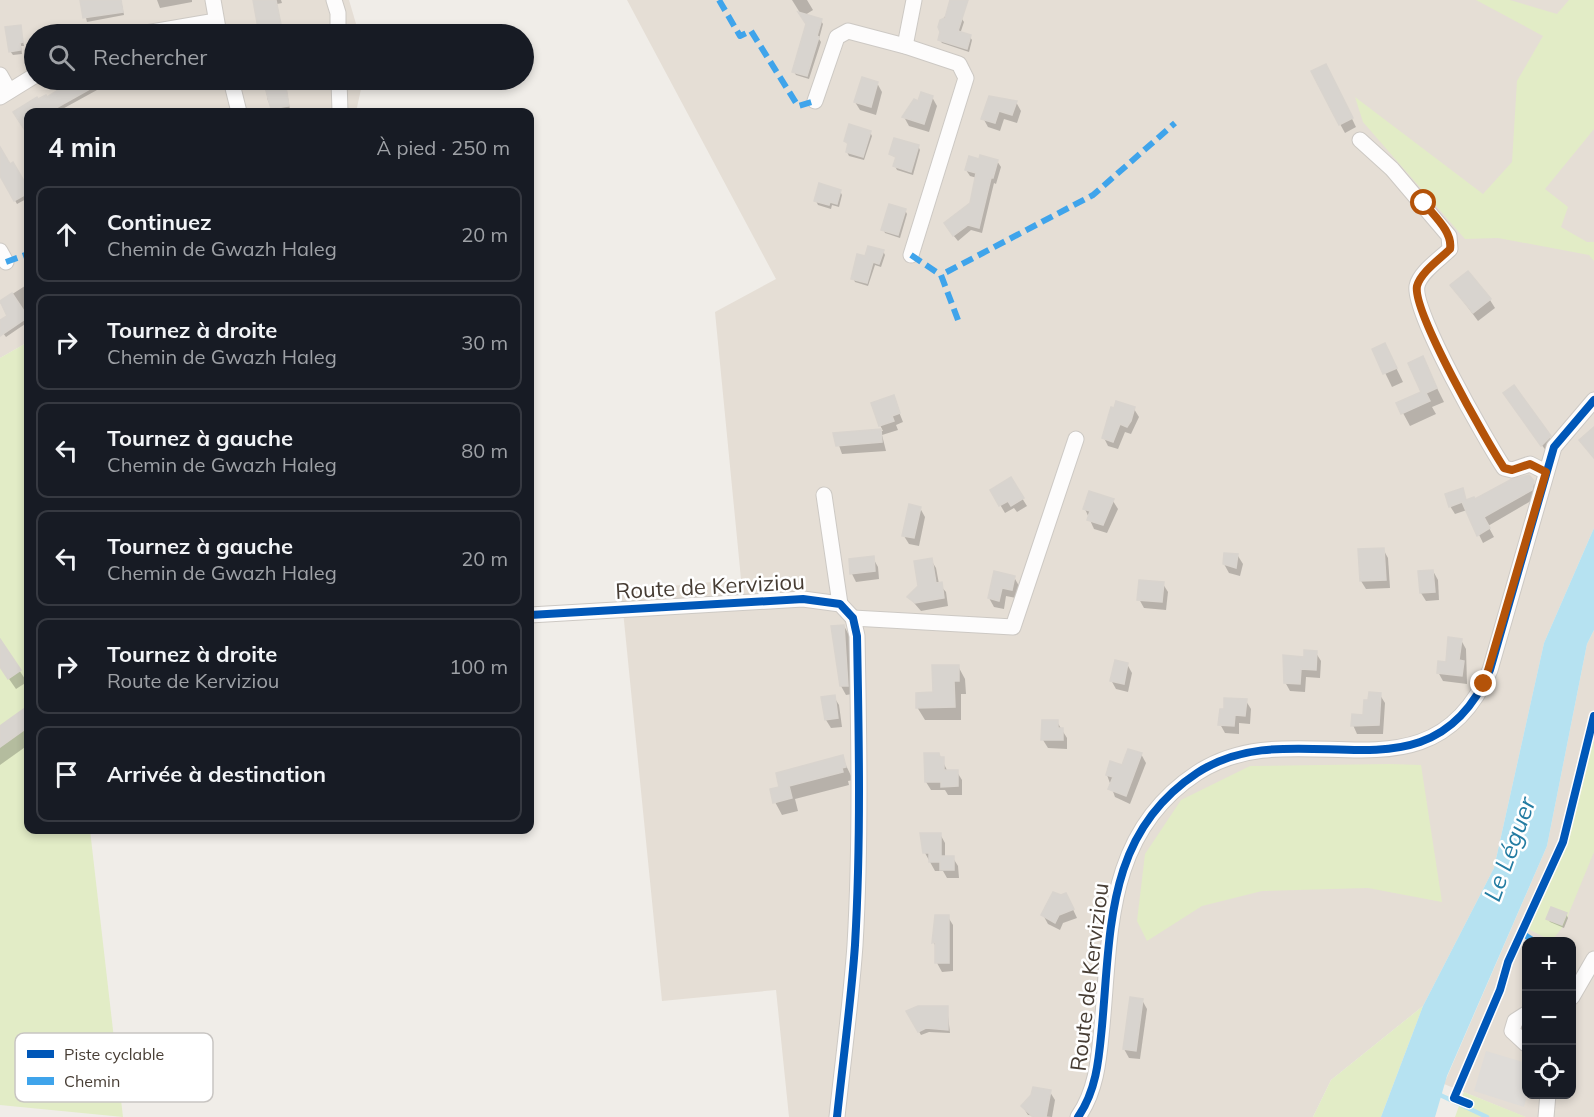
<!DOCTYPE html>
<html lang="fr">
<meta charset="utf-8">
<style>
:root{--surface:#171b24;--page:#20242c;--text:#f1f3f6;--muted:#9ea1a6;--line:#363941}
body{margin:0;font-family:Mulish,sans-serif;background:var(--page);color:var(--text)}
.controls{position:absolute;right:18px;bottom:18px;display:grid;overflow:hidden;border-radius:12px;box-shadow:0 3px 9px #0003}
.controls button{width:54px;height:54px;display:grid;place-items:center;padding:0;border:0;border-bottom:2px solid var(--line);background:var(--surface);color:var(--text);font:30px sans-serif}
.stop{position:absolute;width:18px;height:18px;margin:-14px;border:4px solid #b45309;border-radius:50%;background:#fff}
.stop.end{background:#b45309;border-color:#fff;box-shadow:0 2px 6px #0008}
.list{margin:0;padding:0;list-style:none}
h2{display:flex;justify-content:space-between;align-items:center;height:78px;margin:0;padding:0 24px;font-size:26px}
h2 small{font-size:20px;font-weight:400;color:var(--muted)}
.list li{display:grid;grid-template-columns:39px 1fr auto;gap:18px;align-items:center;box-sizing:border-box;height:96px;margin:0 12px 12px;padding:0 12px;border:2px solid var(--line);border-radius:12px}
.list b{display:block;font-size:22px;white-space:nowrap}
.list p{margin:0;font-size:20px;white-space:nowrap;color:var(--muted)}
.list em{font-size:20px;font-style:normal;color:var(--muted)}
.icon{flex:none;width:33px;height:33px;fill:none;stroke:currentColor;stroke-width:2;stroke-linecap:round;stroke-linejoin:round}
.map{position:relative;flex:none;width:1594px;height:1117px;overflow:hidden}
.search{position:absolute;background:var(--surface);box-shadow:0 3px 9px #0003;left:24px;top:24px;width:510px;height:66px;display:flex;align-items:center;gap:15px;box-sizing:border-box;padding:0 21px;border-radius:33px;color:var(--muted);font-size:22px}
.panel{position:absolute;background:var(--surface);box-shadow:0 3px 9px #0003;left:24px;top:108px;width:510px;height:726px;border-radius:12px}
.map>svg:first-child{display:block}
</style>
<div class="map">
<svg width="1594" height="1117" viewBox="0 0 1594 1117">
<rect width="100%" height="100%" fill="#f0ede8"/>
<g fill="#e5ded5" fill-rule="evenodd">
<polygon points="0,0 349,0 359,34 34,34 34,80 363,80 356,112 28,112 28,342 0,358"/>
<polygon points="627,0 1594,0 1594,528 1544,643 1494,868 1423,1006 1331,1080 1313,1117 789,1117 776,990 662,1001 621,591 741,579 715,312 776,279"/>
<path d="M1594,630V1117H1525L1444,1084L1547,846L1587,644ZM1526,942H1572V1094H1526Z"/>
</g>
<g fill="#e2ecc6">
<polygon points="1476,0 1510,0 1557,14 1569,0 1594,0 1594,129 1545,189 1568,207 1561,227 1587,242 1594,242 1594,261 1589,255 1498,238 1465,239 1363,122 1355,97 1483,194 1512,162 1517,81 1543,36"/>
<polygon points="28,342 28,830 90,830 123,1117 0,1105 0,358"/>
<polygon points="1594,725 1594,852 1564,925 1552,941 1526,928 1565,842"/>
<polygon points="1390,764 1421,765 1442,902 1368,888 1262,891 1202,906 1147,941 1137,921 1145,854 1181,800 1250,766"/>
<polygon points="1423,1006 1381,1117 1313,1117 1331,1080"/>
<polygon points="1464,1092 1526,1117 1455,1117"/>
</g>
<polygon fill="#dfdcd8" points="1486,1051 1526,1063 1527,1095 1524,1107 1474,1091"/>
<polygon fill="#b6e2f1" points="1594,528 1594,630 1587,644 1547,846 1447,1076 1435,1117 1381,1117 1423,1006 1494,868 1544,643"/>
<g fill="#0003">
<polygon points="94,0 121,0 124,15 87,22 82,2"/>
<polygon points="157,0 192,0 192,2 160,8"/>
<polygon points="254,0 281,0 282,3 277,4 283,34 256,34 255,28 259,28"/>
<polygon points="792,0 807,0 813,10 805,15 821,21 823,24 819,39 821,42 809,79 796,75 794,72 807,24"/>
<polygon points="947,14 962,19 964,22 960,34 970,37 972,40 969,52 942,43 939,39 942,20"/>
<polygon points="20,26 24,46 21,46 22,54 13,55 10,51"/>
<polygon points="1330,74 1356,127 1345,133 1340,124"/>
<polygon points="73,80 91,80 97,90 57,112 28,112 28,132 16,112 47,100"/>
<polygon points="264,80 285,80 290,110 274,112 268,101"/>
<polygon points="877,83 882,92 876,115 860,110 855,102"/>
<polygon points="932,97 937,106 929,132 909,126 904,117"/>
<polygon points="1016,102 1021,111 1017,123 1004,119 1000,131 988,127 983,118"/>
<polygon points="870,132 872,136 864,160 849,156 847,152 849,146 845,141"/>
<polygon points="918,146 920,150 913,175 897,170 895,166 897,159 891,154"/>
<polygon points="0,150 24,183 28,182 28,198 17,204 0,173"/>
<polygon points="980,160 997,161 1001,167 996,184 994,183 982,233 971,230 958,241 949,230 972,204 977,178 970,176 966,170"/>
<polygon points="840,191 842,195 839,207 832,205 831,209 818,205 816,201"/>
<polygon points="905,210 907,214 900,238 885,233 883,229"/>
<polygon points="883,251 885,255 881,267 875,265 868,286 855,282 853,278"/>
<polygon points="28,284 28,307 23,311 28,322 6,337 0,329 0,322 8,316 0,302"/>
<polygon points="1452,286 1490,300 1495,308 1478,321"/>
<polygon points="1385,345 1403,382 1392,387 1374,350"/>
<polygon points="1422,358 1444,402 1432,407 1436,414 1410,426 1403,413 1423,392"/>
<polygon points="893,397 903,422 896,425 898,430 882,435 886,451 842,454 835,434 883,431 880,425"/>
<polygon points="1509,401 1549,437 1554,444 1547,452"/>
<polygon points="1134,409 1139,417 1131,434 1125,432 1118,449 1108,446 1104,438"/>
<polygon points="1530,477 1538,490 1536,498 1488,526 1494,537 1483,543 1467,510 1455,514 1450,506 1462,490 1467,501 1474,501"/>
<polygon points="1010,479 1027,506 1017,512 1014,508 1005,513 992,491"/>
<polygon points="1113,501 1118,509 1107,533 1094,529 1085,509"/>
<polygon points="920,508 925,517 919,546 909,544 904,536"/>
<polygon points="1383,549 1388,558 1390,588 1366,589 1361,581"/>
<polygon points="1238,556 1243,564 1240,576 1229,573 1224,564"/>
<polygon points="873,558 878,567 879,579 856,582 852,574"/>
<polygon points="931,560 936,568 939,584 946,592 948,606 921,611 909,597 919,587"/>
<polygon points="1433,571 1438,580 1439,600 1426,601 1421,593"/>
<polygon points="1014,577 1019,586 1016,598 1006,596 1004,609 994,607 989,598"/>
<polygon points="1163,584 1168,592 1166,610 1144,608 1139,599"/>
<polygon points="844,626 849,635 852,694 846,695 841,686"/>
<polygon points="1461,640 1466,649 1467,684 1443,681 1438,672"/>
<polygon points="0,641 27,682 16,689 0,666"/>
<polygon points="1316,653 1321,661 1320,678 1306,677 1305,692 1290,691 1285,682 1305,658"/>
<polygon points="1127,664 1132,673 1128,692 1116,689 1111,680"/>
<polygon points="958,666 965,679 966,694 961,694 961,720 925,720 917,707 934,694"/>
<polygon points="1380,695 1385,703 1383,734 1357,734 1353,725 1365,716"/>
<polygon points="834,697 839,705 842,727 831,728 826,720"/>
<polygon points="1246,701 1251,709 1250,724 1239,723 1239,734 1225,733 1220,724 1225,710"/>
<polygon points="28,708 28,745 0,765 0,728"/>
<polygon points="1057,722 1067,738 1067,749 1048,748 1043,740"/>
<polygon points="939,754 948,772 957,772 962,780 962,795 948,795 945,790 931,790 926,782"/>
<polygon points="1141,754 1146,763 1130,804 1115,797 1107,775"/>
<polygon points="842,757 853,780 848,781 849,785 795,799 798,811 782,815 775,802 781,788"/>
<polygon points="940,834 945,843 945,858 953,858 958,866 959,878 947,878 943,871 935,871 925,853"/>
<polygon points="1062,897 1070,903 1077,918 1063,923 1060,930 1048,924 1043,915"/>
<polygon points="1566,914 1568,918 1564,928 1550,922 1548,919"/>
<polygon points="948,917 953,925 953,971 942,972 937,963 937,948 933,942"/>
<polygon points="1142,1000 1147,1009 1140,1059 1129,1058 1124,1049"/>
<polygon points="947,1007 950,1033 929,1032 921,1035 908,1012"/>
<polygon points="1050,1092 1055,1100 1052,1117 1028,1115 1023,1107 1033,1095"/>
</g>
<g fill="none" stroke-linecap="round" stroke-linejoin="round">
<polyline stroke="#b6e2f1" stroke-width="4.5" points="1438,1094 1487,1117"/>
</g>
<g fill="#d8d4cf" stroke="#d9d4ce" stroke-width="1.5">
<polygon points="80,0 121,0 123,12 83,18"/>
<polygon points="253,0 276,0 283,34 259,34"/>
<polygon points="950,0 968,0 958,31 971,35 967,49 938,40 940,32 938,27 940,20 945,18"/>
<polygon points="798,12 822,19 817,36 819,37 807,76 792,72 806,24"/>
<polygon points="21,25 23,42 20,43 21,50 9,52 5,27"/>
<polygon points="1326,64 1353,118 1339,125 1311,71"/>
<polygon points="862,77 878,82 871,107 854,102"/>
<polygon points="66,80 106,80 49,112 28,112 28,135 13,112 37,97 38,99 46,95 47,97 68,84"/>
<polygon points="263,80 285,80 289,106 271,109"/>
<polygon points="921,92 933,96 924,124 902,117 914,99 918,101"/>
<polygon points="989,96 1017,101 1012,115 999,111 995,123 981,119"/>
<polygon points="849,124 871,131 863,157 846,152 848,143 844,141"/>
<polygon points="894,138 919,145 911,172 893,166 896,157 889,154"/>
<polygon points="0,147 10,164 13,162 24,181 28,179 28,193 14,201 0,176"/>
<polygon points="980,155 998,160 993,178 991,178 979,228 968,225 953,236 944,223 970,203 976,173 965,170 969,156 979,159"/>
<polygon points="819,183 841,190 837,204 830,202 829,205 814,201"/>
<polygon points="889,204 906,209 898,235 881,230"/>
<polygon points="868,246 884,250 879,264 873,262 867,283 851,279 857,254 865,256"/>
<polygon points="1468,271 1491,299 1473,313 1450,285"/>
<polygon points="12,293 28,317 0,336 0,320 7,316 0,301"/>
<polygon points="1385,343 1397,368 1383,374 1372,349"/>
<polygon points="1423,356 1437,388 1426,393 1430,401 1401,414 1396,403 1421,392 1408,363"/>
<polygon points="1514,385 1551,436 1541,446 1503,393"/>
<polygon points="894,395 900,413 892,416 894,421 879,426 871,403"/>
<polygon points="1116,401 1135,407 1131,421 1127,427 1120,424 1113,442 1102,438 1111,407 1114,408"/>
<polygon points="1594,427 1594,458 1579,440"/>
<polygon points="881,429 882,442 836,446 833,433"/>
<polygon points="1529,475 1534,481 1532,490 1484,517 1490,528 1477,536 1462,502 1449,507 1445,494 1463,488 1466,500 1474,497 1475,499 1512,479"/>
<polygon points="1011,477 1024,498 1011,506 1008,501 999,506 990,490"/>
<polygon points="1089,491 1114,499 1103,525 1087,520 1090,511 1083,509"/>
<polygon points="909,504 921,507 914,538 902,536"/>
<polygon points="1384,548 1386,580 1360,581 1358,549"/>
<polygon points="1224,553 1238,554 1236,568 1223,564"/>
<polygon points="874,556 875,571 850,574 849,559"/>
<polygon points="932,558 936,583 942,582 944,598 915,603 907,597 918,586 914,561"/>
<polygon points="1433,570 1435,592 1420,593 1418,571"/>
<polygon points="994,571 1015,576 1012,590 1002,588 999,601 988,598"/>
<polygon points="1139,580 1164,582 1162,602 1137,600"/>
<polygon points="844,625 848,686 840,686 831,626"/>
<polygon points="1448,637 1462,639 1459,660 1464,661 1462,676 1437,673 1438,661 1446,662"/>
<polygon points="0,639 21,670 8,679 0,667"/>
<polygon points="1304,650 1317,651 1316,670 1301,669 1300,684 1284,683 1283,655 1304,657"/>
<polygon points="1115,660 1128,663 1124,684 1110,681"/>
<polygon points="932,665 959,665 959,681 954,681 955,707 916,708 916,693 933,692"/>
<polygon points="1369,692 1381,693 1379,725 1351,726 1352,714 1363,715 1364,700 1368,700"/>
<polygon points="835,695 838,718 825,720 821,697"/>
<polygon points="1224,698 1247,699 1245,716 1235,715 1234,726 1218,725 1220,709 1224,709"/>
<polygon points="28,706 28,727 0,747 0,726"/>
<polygon points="1042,720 1058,720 1058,728 1063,728 1063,740 1041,740"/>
<polygon points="1128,749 1142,753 1126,796 1108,789 1113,777 1106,775 1110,761 1122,765"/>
<polygon points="924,753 939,753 940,757 944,757 944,770 958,770 958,786 941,787 941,782 925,782"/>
<polygon points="843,755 846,767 842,768 843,772 789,786 792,798 773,803 770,789 779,787 776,773"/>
<polygon points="920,833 941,833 941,856 954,856 954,870 940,870 940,862 929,862 929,853 923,853"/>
<polygon points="1053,892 1061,895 1066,893 1074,909 1059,915 1055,923 1041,915"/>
<polygon points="1551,907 1567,913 1562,925 1546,919"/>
<polygon points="935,915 949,915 949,963 935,963 935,942 932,943"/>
<polygon points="1130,997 1143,999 1136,1051 1123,1049"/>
<polygon points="918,1006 948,1006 948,1030 926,1028 918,1032 906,1011"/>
<polygon points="1033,1087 1051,1090 1046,1117 1033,1117 1021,1106 1031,1095"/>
</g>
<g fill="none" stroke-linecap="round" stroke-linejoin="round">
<defs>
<g id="street">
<polyline points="213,0 219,34"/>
<polyline points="334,0 338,13 338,34"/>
<polyline points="140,34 216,21"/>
<polyline points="905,46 914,0"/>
<polyline points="0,75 9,91"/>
<polyline points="231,80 239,112"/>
<polyline points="339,80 340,112"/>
<polyline points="0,97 34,76"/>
<polyline points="815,101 837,37 848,31 905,46 959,64 966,78 911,255"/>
<path d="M1360,140L1392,169L1449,236L1450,249C1440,259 1420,272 1417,286C1412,312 1487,442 1504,468L1512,470L1530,464L1546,472"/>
<polyline points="0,251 6,262"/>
<polyline points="824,495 840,604"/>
<path d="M530,615L803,599L840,604L853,618L857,636C859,739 861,842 855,945C851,1002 843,1060 837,1117"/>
<polyline points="853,618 1013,627 1076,439"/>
<polyline points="1572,997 1594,959"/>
<polyline points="1526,1014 1515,1021 1512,1031 1526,1044"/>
<path d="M1078,1117C1097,1090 1099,1057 1102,1026C1111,929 1106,833 1197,773C1297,707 1429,812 1490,670L1554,447L1594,400"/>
<polyline points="1546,1117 1548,1094"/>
</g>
</defs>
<use href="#street" stroke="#cdc9c4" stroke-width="17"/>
<use href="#street" stroke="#fdfcfc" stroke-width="15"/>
<g stroke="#3fa4eb" stroke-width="6" stroke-dasharray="12 6" stroke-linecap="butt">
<polyline points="719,0 740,36 751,31 798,106 815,101"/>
<polyline points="911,255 941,275"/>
<polyline points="6,262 28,254"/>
<polyline points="958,320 941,275 1093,195 1175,123"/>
<polyline points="1522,933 1535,942"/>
</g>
<defs>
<g id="cycleway">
<path d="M530,615L803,599L840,604L853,618L857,636C859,739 861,842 855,945C851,1002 843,1060 837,1117"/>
<polyline points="1469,1104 1454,1098 1500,990 1508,962 1563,842 1594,716"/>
<path d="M1078,1117C1097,1090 1099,1057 1102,1026C1111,929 1106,833 1197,773C1297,707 1429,812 1490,670L1554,447L1594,400"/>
</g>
</defs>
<use href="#cycleway" stroke="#fff" stroke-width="11"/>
<use href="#cycleway" stroke="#0057b8" stroke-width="8"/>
</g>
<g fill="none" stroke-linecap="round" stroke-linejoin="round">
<path stroke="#b45309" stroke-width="8" d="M1424,203C1434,216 1453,232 1450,249C1440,259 1421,272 1417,286C1412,311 1487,442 1504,468L1512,470L1530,464L1546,472L1484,684"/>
</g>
<g text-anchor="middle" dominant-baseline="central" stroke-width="5" stroke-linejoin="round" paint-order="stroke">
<g font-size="22" fill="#473d34" stroke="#fff">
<text transform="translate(710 586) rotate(-3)">Route de Kerviziou</text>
<text transform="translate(1089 977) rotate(-83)">Route de Kerviziou</text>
</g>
<g font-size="24" font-style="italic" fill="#237ca2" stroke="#fff">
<text transform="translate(1509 849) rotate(-70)">Le Léguer</text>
</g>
</g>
<rect x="15" y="1033" width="198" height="69" rx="9" fill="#fff" stroke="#c8c5c2" stroke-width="1.5"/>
<rect x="27" y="1050" width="27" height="8" fill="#0057b8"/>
<rect x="27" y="1077" width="27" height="8" fill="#3fa4eb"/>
<g font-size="16" fill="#473d34">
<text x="64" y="1060">Piste cyclable</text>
<text x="64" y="1087">Chemin</text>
</g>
</svg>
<div class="controls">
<button>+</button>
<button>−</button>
<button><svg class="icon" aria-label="locate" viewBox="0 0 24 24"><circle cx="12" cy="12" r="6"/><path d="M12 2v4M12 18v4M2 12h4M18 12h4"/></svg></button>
</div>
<div class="stop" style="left:1424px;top:203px"></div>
<div class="stop end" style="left:1484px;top:684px"></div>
<div class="search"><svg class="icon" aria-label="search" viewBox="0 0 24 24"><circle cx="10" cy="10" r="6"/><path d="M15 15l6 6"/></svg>Rechercher</div>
<section class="panel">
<h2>4 min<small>À pied · 250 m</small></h2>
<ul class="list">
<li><svg class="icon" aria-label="ahead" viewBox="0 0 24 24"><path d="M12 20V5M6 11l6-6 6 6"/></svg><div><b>Continuez</b><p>Chemin de Gwazh Haleg</p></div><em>20 m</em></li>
<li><svg class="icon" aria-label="right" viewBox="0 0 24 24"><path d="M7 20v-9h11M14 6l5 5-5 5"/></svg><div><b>Tournez à droite</b><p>Chemin de Gwazh Haleg</p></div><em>30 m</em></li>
<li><svg class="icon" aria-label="left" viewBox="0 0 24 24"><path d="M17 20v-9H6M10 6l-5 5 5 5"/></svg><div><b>Tournez à gauche</b><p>Chemin de Gwazh Haleg</p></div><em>80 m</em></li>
<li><svg class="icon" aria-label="left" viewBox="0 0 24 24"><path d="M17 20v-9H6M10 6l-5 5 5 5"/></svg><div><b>Tournez à gauche</b><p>Chemin de Gwazh Haleg</p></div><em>20 m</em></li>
<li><svg class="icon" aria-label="right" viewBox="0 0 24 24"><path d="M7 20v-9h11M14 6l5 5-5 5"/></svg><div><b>Tournez à droite</b><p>Route de Kerviziou</p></div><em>100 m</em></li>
<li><svg class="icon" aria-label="arrive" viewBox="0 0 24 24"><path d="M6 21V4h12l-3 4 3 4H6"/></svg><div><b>Arrivée à destination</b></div></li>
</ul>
</section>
</div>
